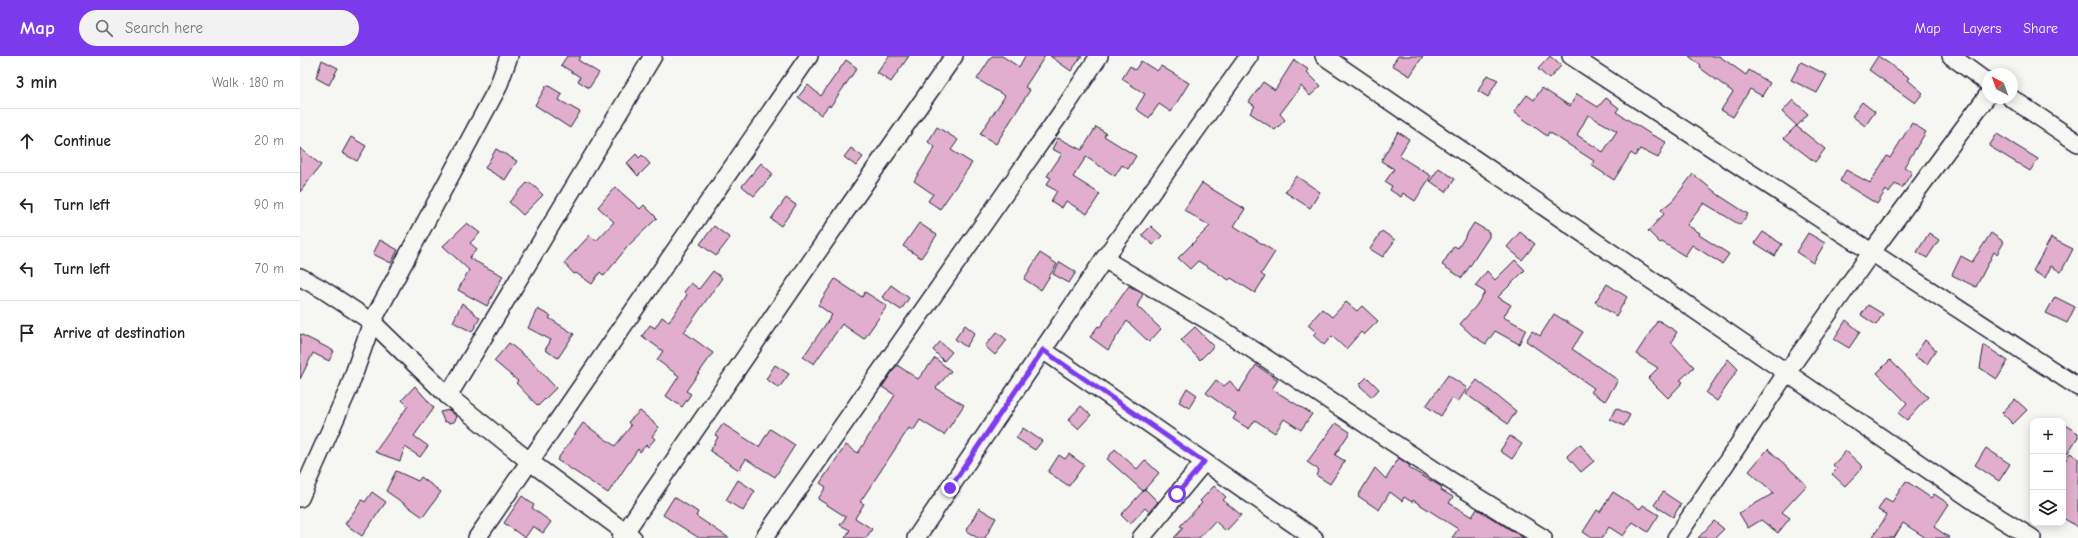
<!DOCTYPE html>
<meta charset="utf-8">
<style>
:root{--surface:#fff;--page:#f2f2f2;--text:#202124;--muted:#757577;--line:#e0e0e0;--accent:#7c3aed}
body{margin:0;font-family:"Comic Neue",sans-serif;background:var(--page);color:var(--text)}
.controls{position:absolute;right:12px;bottom:12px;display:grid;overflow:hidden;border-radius:8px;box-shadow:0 2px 10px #0003}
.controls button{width:36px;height:36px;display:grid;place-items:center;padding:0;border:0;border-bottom:1px solid var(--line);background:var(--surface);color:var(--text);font:20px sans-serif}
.compass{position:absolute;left:1682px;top:12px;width:36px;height:36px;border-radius:50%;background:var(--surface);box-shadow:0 2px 10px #0003;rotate:319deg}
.stop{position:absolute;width:12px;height:12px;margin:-9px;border:3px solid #7c3aed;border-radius:50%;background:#fff}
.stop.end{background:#7c3aed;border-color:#fff;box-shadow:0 1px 4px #0008}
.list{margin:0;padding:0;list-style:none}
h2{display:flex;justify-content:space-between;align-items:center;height:52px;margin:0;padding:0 16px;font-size:17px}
h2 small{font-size:13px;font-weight:400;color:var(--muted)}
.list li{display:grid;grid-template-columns:26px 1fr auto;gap:12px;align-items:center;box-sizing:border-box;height:64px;padding:0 16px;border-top:1px solid var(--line)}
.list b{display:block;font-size:15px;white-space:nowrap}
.list em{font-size:13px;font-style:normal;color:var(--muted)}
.icon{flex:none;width:22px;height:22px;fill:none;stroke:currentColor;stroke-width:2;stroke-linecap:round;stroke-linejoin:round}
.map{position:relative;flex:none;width:1778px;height:482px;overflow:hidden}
header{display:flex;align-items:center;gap:24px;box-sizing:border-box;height:56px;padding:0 20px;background:var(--accent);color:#fff}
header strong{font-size:19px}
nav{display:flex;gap:22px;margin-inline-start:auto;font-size:14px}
.search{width:280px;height:36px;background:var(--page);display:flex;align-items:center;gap:10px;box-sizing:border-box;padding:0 14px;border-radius:22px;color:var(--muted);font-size:15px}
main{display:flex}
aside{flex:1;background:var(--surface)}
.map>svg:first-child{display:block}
</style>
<header>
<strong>Map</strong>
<div class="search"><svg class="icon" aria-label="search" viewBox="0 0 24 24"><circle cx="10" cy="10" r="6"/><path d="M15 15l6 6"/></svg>Search here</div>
<nav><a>Map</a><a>Layers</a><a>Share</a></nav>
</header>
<main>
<aside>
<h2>3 min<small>Walk · 180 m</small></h2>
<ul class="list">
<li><svg class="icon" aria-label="ahead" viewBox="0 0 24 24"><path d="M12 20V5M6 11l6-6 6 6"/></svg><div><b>Continue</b></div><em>20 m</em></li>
<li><svg class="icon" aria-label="left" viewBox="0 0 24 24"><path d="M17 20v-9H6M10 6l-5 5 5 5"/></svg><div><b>Turn left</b></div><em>90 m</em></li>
<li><svg class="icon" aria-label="left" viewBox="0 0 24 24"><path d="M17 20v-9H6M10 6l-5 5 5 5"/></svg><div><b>Turn left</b></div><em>70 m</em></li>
<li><svg class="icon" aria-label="arrive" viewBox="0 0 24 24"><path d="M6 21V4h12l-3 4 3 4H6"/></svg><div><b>Arrive at destination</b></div></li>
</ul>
</aside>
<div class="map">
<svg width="1778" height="482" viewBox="0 0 1778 482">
<rect width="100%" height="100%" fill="#f6f6f2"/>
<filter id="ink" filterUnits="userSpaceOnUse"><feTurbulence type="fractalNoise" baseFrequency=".025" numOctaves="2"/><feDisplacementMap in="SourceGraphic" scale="8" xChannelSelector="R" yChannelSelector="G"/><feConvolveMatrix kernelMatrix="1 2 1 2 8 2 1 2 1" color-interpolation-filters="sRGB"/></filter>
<g filter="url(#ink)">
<g fill="#e1afcd" stroke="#22223b" fill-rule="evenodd">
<polygon points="267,0 281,0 278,4 299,17 289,32 278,25 280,21 261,9"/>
<polygon points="589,0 609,0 591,26 577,17"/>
<polygon points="692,0 702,0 719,11 725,0 745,0 725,31 730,34 696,88 680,78 705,40 677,23"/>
<polygon points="750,0 782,0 771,15"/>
<polygon points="1098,0 1123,0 1110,20 1092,9"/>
<polygon points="1250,0 1261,10 1249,23 1238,13"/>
<polygon points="1389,0 1419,0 1446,19 1449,14 1470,27 1462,40 1450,33 1433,61 1421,54 1433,36 1400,12 1401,10"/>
<polygon points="1578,0 1610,22 1608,24 1623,37 1615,47 1569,14"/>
<polygon points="22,4 38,12 29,29 16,22"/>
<polygon points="546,4 557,12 530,51 529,49 521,59 498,41 508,29 521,40"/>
<polygon points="994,4 1009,14 1007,16 1021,30 1010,40 1001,30 980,58 985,64 975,74 950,57 955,50 949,46 963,26 975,34"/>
<polygon points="841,5 857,15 861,10 889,27 871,56 859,48 849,62 836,53 845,38 822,23 830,10 835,14"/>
<polygon points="1501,6 1527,19 1517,37 1491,24"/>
<polygon points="1187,19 1198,24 1188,41 1178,35"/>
<polygon points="247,29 262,38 259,44 280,56 270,72 235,49"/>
<path d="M1242,32L1270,50L1277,38L1298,51L1306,42L1319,52L1316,56L1352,79L1366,86L1358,102L1340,93L1335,100L1331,97L1314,124L1291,109L1294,105L1249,76L1247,80L1214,56L1227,39L1234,44ZM1288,59L1317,75L1303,96L1277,79Z"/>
<polygon points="1493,44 1508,58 1497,70 1482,56"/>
<polygon points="1562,46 1575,56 1565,70 1552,60"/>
<polygon points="1612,67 1626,76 1604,111 1612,116 1602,132 1595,128 1589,137 1586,134 1577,148 1540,125 1546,114 1570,127 1587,100 1590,102"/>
<polygon points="1496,70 1525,93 1515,106 1484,82"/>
<polygon points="637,71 658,84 651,94 672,107 640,153 628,145 633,138 614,125 635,91 628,86"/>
<polygon points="796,71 806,77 804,80 836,100 828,113 822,109 815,120 786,101 773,121 800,138 787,158 766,145 762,152 751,145 757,135 746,129 751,122 747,120 762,98 752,93 758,82 782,94"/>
<polygon points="1098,76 1109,83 1099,100 1131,120 1115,145 1103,137 1101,141 1090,134 1092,130 1085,126 1094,113 1081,105"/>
<polygon points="1697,78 1738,103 1730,115 1689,90"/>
<polygon points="51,81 66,90 57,105 42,97"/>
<polygon points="0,92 21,109 0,136"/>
<polygon points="551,92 563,101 556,110 544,101"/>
<polygon points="196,93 217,105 205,124 185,112"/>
<polygon points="336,98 339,102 342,99 350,108 338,120 327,107"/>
<polygon points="461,107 473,118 454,140 442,130"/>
<polygon points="1139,112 1155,123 1146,136 1130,125"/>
<polygon points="1393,118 1420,140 1448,158 1440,169 1404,147 1387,169 1400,177 1399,179 1429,198 1422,208 1392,189 1385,200 1362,186 1360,187 1348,175 1364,158 1361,154 1373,144"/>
<polygon points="996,120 1020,136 1010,152 985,136"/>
<polygon points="227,127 231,127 243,139 223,159 209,146"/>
<polygon points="902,127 945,153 934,170 975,196 961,218 965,221 955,237 931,222 929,224 898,205 890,213 878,202 910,170 884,154"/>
<polygon points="315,131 340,153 344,149 357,162 328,190 304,220 300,216 292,228 276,217 274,218 264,207 290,179 296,185 314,166 298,151"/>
<polygon points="486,142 496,149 481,170 471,163"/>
<polygon points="167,167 180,177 170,187 177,193 169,202 203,220 187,250 158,234 169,214 143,190"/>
<polygon points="619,167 637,179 621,202 603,190"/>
<polygon points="1174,167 1189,176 1189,181 1162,222 1142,209 1154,190 1158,192"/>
<polygon points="414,170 430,182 416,200 400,188"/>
<polygon points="851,170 862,180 853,189 842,179"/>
<polygon points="1082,175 1095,184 1083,201 1070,193"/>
<polygon points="1220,176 1235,188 1222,204 1207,191"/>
<polygon points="1463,176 1482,188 1475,200 1455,187"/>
<polygon points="1508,177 1525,187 1513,207 1496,196"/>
<polygon points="1629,177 1639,184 1627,202 1617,196"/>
<polygon points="1691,177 1704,186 1697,198 1694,196 1676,231 1652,219 1661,200 1672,206"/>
<polygon points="1751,182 1773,193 1761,216 1751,210 1745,222 1733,215"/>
<polygon points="80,184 98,194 91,207 73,198"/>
<polygon points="740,197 757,208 741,234 724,223"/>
<polygon points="1215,204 1225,214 1198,241 1211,249 1203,261 1226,273 1219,288 1195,275 1186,288 1173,280 1160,268 1176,250 1185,236 1175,230 1187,215 1195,224"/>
<polygon points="760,206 776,216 769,227 753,218"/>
<polygon points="413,215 422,222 384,276 413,297 386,335 391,338 382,351 366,340 379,320 357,304 363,295 342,280 350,269 355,272 362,261 369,266 387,239 384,236 391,227 399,233"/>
<polygon points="535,223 562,241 565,236 587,250 564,283 542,268 514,308 503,301 532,259 518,249"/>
<polygon points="1307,228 1327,241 1316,260 1295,246"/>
<polygon points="591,229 609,242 601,254 582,241"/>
<polygon points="829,230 843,238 837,250 861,273 849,286 827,265 808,294 790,281 798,270 800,271"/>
<polygon points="1755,241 1775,251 1767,267 1746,257"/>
<polygon points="1046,246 1057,255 1062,250 1078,265 1064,279 1061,276 1046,293 1032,280 1024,289 1013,279 1016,276 1008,269 1022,253 1032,261"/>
<polygon points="162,247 180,262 172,276 153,266"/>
<polygon points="1568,249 1583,258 1576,269 1561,259"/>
<polygon points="237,253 251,260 249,262 274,278 258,302 245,294 251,284 228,272"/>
<polygon points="1254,258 1283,276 1272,293 1318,324 1305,345 1291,336 1294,332 1226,285 1232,275 1240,280"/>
<polygon points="1358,264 1377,276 1371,286 1394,311 1380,324 1383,326 1368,342 1348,322 1358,312 1336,298"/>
<polygon points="1546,264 1560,276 1549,292 1534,283"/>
<polygon points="665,269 675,277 666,291 655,283"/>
<polygon points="895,271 914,290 900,304 881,284"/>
<polygon points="697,276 707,284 695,299 685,290"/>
<polygon points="0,278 34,295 29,305 13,297 0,323"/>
<polygon points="1625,284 1636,294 1627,308 1614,300"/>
<polygon points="640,286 652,296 644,305 633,294"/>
<polygon points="209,287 231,305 256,332 238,350 216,327 218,325 194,305"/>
<polygon points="1684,289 1708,305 1697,323 1680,312"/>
<polygon points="635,302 651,315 636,332 664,349 644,379 620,364 613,375 609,372 560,446 564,448 555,462 572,473 566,482 545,482 550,474 540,469 546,461 518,443 526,431 520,427 546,389 558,397 595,339 582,331 597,309 618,323"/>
<polygon points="1428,303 1438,313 1417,345 1406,337"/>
<polygon points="1590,304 1628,341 1607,364 1598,357 1607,347 1577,317"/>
<polygon points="475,309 489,318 479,332 466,323"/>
<polygon points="956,309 978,324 972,333 1012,358 1001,374 984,363 975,377 955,364 949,373 933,363 936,358 906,337 916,324 924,330 930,325 939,336"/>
<polygon points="1148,319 1167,332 1158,346 1152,342 1141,360 1126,350"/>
<polygon points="1067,321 1079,333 1072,341 1059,329"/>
<polygon points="1177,324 1216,355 1208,368 1166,338"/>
<polygon points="115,330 134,352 114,380 128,390 120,401 105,391 100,405 75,396 108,350 102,344"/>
<polygon points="887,332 897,339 889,352 879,346"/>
<polygon points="1715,343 1727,354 1713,368 1702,357"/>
<polygon points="781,350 791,359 778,373 768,364"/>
<polygon points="1316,352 1330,359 1324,370 1310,363"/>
<polygon points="149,354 157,361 154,366 149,367 144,365 140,356"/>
<polygon points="340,355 359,371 352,380 355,383 348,391 346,389 340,396 338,393 308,437 257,404 283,367 315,390 331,370 328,366"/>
<polygon points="1036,367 1050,376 1035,399 1045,405 1030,428 1016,419 1019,414 1007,406"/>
<polygon points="423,368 459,391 470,373 495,389 475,421 446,403 439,414 410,395 418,381 415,379"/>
<polygon points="1763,368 1778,377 1778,381 1763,404"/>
<polygon points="723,372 742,385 735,394 716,382"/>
<polygon points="1210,380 1222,388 1212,403 1200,395"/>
<polygon points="1280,388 1294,405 1281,416 1267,400"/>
<polygon points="1686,392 1710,408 1699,425 1675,409"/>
<polygon points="815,393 837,413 845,404 859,417 843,435 807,403"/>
<polygon points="1468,393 1507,429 1482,456 1490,462 1478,477 1461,464 1448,472 1439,457 1474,437 1449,415"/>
<polygon points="1546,395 1563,411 1545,430 1532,418 1537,413 1533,409"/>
<polygon points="1770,397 1778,402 1778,471 1763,462 1763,408"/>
<polygon points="769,398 784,409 769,430 748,416 759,399 765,403"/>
<polygon points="1099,402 1110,410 1109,412 1142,431 1141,434 1153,441 1149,447 1172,461 1177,453 1224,482 1152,482 1158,473 1113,444 1112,446 1104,441 1102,445 1090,436 1079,454 1058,440 1075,412 1086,423"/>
<polygon points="96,415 118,425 121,421 141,436 123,461 86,435"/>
<polygon points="438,424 455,435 443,455 426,444"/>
<polygon points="1606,425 1631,442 1634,438 1649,448 1634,471 1650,482 1626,482 1603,467 1594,482 1572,482 1587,459 1578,454 1585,442 1592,446"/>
<polygon points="914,430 926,441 923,444 941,459 926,475 915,465 899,482 874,482 883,472 880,470 902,447 900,445"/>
<polygon points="845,433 858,446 849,456 845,452 830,468 821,459"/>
<polygon points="72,436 86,446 62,480 45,468 62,444 65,446"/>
<polygon points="1313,436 1340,453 1343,449 1359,459 1348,476 1333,466 1323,480 1309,471 1302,482 1292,482 1283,476 1297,454 1300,456"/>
<polygon points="1363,436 1381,448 1373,461 1354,449"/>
<polygon points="222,440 234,449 232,452 251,466 243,477 233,470 225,482 204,467"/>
<polygon points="374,441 398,456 396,460 429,482 399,482 363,459"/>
<polygon points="679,452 696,462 685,482 678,482 666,475"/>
<polygon points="1414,465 1424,473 1415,482 1398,482"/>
</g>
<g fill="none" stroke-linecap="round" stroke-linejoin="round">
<defs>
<g id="minor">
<polyline points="1024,0 1690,456 1732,482"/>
<polyline points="1271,0 1778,331"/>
<polyline points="1651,0 1688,27"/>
<polyline points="1711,42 1778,87"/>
<polyline points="804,203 917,270 1148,423 1243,482"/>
<polyline points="0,221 22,233 72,266 148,340 229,405 333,482"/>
<polyline points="743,294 1014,482"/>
<polyline points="148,340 353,0"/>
<polyline points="0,442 49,332 72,266 198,31 209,0"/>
<polyline points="177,482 509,0"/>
<polyline points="321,482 547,153 654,0"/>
<polyline points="464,482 768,47 799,0"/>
<polyline points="616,482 804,203 949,0"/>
<polyline points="841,482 904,406"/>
<polyline points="1376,482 1487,316 1571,197 1688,39"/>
</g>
</defs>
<use href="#minor" stroke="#22223b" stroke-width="20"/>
<use href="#minor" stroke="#f6f6f2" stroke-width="17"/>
</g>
</g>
<g fill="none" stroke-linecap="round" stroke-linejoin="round" filter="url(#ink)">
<polyline stroke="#7c3aed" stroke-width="5" points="650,432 743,294 904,406 877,438"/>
</g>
</svg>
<div class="controls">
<button>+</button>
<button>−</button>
<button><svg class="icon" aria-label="layers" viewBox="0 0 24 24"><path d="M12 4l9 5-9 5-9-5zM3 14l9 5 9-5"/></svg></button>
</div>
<svg class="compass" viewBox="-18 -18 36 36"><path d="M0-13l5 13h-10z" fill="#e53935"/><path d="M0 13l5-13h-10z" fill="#757577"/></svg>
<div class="stop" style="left:877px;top:438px"></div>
<div class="stop end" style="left:650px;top:432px"></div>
</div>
</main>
